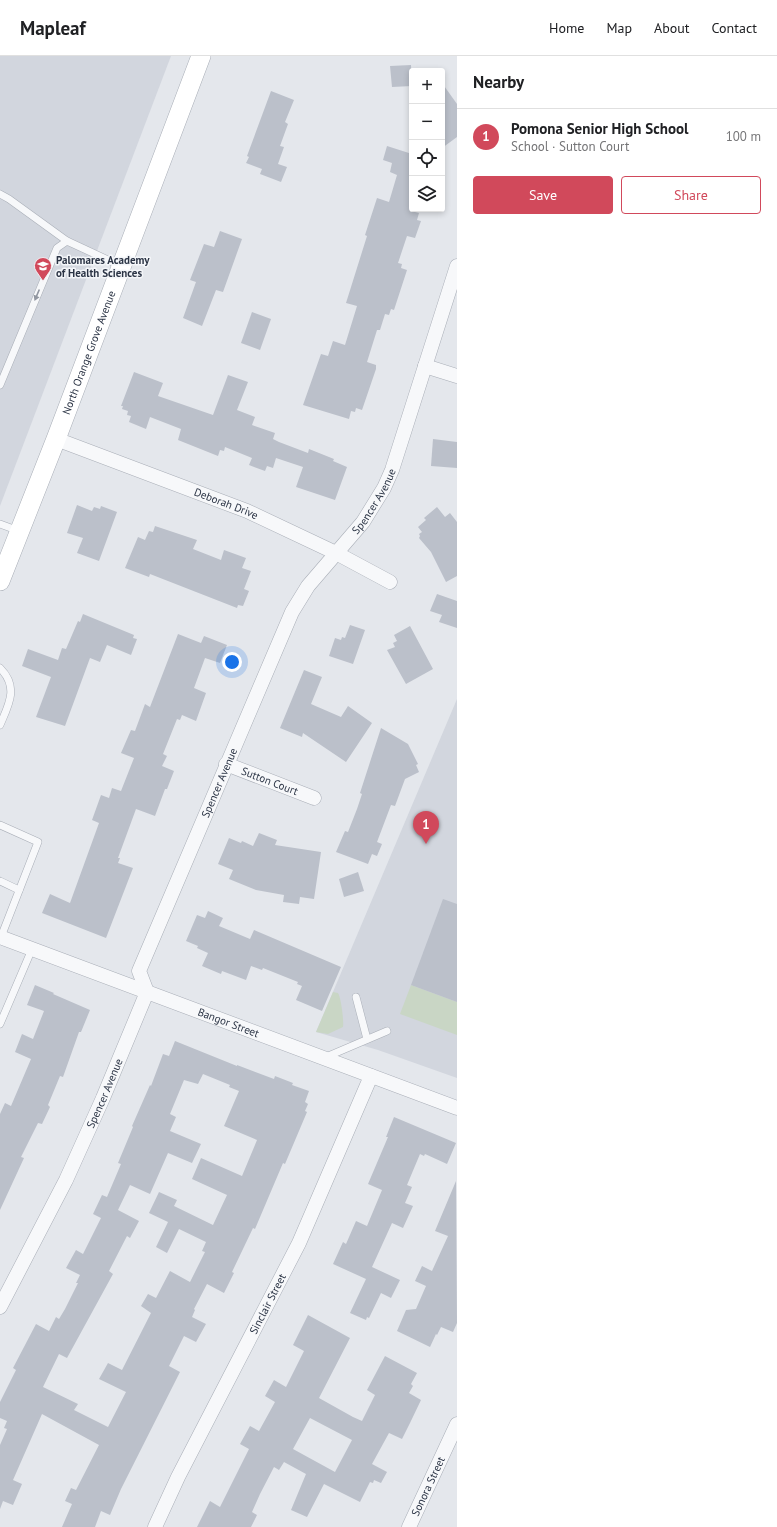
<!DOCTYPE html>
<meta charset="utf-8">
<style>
:root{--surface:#fff;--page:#f2f2f2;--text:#202124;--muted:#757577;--line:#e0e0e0;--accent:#d1495b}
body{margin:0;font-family:"PT Sans",sans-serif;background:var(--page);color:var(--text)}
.controls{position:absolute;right:12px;top:12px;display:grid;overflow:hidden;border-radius:4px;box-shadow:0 2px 6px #0003}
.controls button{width:36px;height:36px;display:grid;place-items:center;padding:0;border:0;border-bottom:1px solid var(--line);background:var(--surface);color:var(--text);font:20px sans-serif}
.you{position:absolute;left:232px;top:606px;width:14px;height:14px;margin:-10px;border:3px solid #fff;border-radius:50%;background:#1a73e8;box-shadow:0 0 0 6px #1a73e833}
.badge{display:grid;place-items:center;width:26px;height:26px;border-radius:50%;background:var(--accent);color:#fff;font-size:13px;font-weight:700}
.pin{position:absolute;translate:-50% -33px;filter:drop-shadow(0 1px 2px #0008)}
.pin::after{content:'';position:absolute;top:21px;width:14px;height:12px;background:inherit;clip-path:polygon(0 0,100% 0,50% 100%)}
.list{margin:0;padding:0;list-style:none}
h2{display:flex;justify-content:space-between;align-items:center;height:52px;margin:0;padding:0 16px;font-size:17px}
h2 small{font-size:13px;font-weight:400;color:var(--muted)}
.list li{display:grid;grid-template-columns:26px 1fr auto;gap:12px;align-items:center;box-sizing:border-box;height:56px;padding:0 16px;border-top:1px solid var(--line)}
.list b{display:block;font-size:15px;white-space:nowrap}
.list p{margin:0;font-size:13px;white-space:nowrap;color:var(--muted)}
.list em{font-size:13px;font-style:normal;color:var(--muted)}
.actions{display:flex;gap:8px;padding:12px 16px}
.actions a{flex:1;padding:9px 0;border:1px solid var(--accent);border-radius:4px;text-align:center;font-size:14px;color:var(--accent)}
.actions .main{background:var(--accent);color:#fff}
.icon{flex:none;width:22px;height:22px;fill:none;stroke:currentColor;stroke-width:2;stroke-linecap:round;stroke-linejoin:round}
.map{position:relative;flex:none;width:457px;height:1471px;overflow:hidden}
header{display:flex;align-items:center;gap:24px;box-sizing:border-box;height:56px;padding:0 20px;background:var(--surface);border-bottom:1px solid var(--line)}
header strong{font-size:19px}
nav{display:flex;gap:22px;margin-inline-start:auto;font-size:14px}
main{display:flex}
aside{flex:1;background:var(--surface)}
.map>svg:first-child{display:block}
</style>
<header>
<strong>Mapleaf</strong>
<nav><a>Home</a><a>Map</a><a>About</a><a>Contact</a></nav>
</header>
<main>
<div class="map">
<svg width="457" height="1471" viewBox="0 0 457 1471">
<rect width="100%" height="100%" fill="#e4e7ec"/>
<g fill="#d2d6de">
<polygon points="0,0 171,0 0,450"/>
<polygon points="457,643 457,1022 378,994 316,976"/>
</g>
<g fill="#c9d6c5">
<polygon points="411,929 457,946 457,979 400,958"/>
<path d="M333,936L338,937C341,941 344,966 343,971L328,978L316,976Z"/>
</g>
<g fill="#bbc0ca" fill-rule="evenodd">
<polygon points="411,9 412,30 392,31 390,10"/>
<polygon points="442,27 457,48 457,81 442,92"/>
<polygon points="271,35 294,44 285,66 288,68 280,90 284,91 278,108 287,111 281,126 260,118 262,113 246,107 249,101 247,100"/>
<polygon points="387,90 412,98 412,153 416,153 415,156 419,157 417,164 421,165 415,182 407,180 398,207 402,208 401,212 407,214 394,254 391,253 389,259 385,258 380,274 377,274 367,306 376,309 376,313 362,354 356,352 355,356 351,355 349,363 303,349 321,298 328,300 333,285 345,289 357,250 346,247 367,180 365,179 377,142 389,146 397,119 390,116 392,107 383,104"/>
<polygon points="220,175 242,183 223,236 216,234 202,270 183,262 196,226 190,224 204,188 214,191"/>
<polygon points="252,256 271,263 260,294 241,287"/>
<polygon points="134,316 163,327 158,340 213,359 228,319 248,326 237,354 255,361 252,369 275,377 273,383 279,386 308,397 309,393 334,403 333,405 347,411 335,444 296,431 303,411 276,402 273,412 267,410 265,415 249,409 252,402 225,391 224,395 220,394 218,400 178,384 181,373 150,361 146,373 129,366 131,360 127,359 128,355 122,353 123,350 121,350"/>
<polygon points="433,383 457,386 457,412 431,410"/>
<polygon points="77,449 92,455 94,451 100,453 101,450 117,456 99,505 77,497 83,482 67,477"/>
<polygon points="437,451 445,461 450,457 457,466 457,520 446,526 431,496 419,482 420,480 419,478 422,476 418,471 426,464 424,462"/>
<polygon points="155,470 197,484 193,493 221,504 224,494 246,502 242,512 251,515 244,533 249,535 243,550 238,549 237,552 150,518 149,521 125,512 138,481 145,484 149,475 153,476"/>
<polygon points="437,538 457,545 457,572 439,566 442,559 430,555"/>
<polygon points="83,558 134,579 133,582 137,583 131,599 107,589 100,606 90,602 65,670 36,661 51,621 22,610 28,593 58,604 62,592 66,593 78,565 80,566"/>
<polygon points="350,569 365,574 353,608 329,600 335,582 341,584 342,581 345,582"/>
<polygon points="410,570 433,613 406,628 387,594 395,591 393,587 397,585 394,579"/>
<polygon points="178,578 201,587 204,580 227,589 220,607 205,602 194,632 206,637 196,665 182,659 180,664 177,663 163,698 167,700 162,710 174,715 167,733 165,733 155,760 136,753 118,802 120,802 118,807 133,812 106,882 42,857 50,838 70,847 99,767 92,764 101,739 109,742 112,732 121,735 134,702 121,697 131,674 135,675 145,648 150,651"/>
<polygon points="304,614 322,621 311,648 341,661 348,650 372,667 346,706 303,677 302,681 280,672"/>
<polygon points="381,672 408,688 418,708 416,709 419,716 405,723 395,750 391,749 377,786 382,788 377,800 372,798 368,808 336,796 345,775 348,776 357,753 362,738 360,737"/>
<polygon points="259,777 277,784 275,789 321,796 314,843 300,841 299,848 283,846 284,839 256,834 229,823 233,814 218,808 229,782 241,787 242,785 253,790"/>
<polygon points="358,816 364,835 344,841 339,823"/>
<polygon points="443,843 457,848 457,946 411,929"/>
<polygon points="208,855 223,862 219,870 250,883 254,874 341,911 322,955 296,944 302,930 297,928 298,926 263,912 262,914 251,910 246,924 222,915 221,918 202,910 208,897 197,892 198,890 186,885 197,859 205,862"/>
<polygon points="35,929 54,937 53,938 90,954 81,976 79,976 63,1021 60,1020 48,1049 50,1051 42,1068 38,1067 21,1101 24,1102 0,1154 0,1058 5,1047 11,1050 31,1003 15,996 22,978 33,983 44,955 27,949"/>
<path d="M175,985L237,1010V1009L274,1023L275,1020L293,1027L292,1029L309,1035L305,1046L308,1048L305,1055L307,1056L285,1108L283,1107L255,1173L253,1172L232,1216L234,1217L224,1237L207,1228L194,1253L195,1254L192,1261L206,1268L196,1286L184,1280L169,1310L180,1316L121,1433L110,1459L101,1455L95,1471H62L72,1448L65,1445L71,1432L76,1434L99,1389L42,1358L13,1424L22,1428L13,1449L3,1445L0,1453V1389L7,1373L4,1372L7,1365L0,1362V1346L16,1314L13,1312L36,1268L49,1275L56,1261L59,1263L65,1253L78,1227H76L80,1219L66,1212L76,1194L83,1198L101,1162L93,1158L102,1139L107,1141L121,1108L118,1107L133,1071L132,1070L150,1029L151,1030L163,998L169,1000ZM203,1018L230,1029L229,1031L239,1035L224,1070L257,1084L242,1120L201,1102L192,1123L227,1139L213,1169L174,1150L177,1144L159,1136L149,1157L168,1166L156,1191L167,1197L179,1173L206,1186L202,1195L205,1196L190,1226L170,1215L156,1242L148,1238L141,1250L151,1257L122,1314L108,1307L99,1323L126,1336L108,1371L74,1354L78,1348L43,1331L59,1298L67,1302L113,1218L109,1215L127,1180L130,1182L139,1165L118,1154L130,1129L150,1138L168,1097L192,1107L201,1088L170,1075L176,1061L170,1058L184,1024L198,1028Z"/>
<polygon points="394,1061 456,1087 447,1108 425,1098 424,1100 420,1098 407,1129 412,1131 405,1147 413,1150 403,1172 392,1167 372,1211 400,1224 391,1242 381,1237 369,1262 367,1261 366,1264 350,1257 366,1223 333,1208 343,1186 346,1188 356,1165 367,1170 382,1134 368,1128 388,1081 386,1081"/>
<polygon points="456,1125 457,1267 453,1276 441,1271 437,1279 436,1278 430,1291 397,1275 406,1254 416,1253 426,1230 415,1225 422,1210 432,1215 448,1180 435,1175"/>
<path d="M308,1259L350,1282L319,1342L353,1361L362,1365L375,1339L367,1334L385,1300L417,1317L411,1328L413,1330L409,1337L421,1344L410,1367L402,1383L389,1377L372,1408L387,1416L381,1427L374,1424L373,1427L370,1426L360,1446L324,1428L307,1461L291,1454L306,1418L284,1406L279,1414L274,1411L260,1438L252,1456L257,1459L251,1471H197L210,1445L220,1451L249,1393L240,1388L250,1370L259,1375L275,1346L265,1340L274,1324L286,1331L304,1295L293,1289ZM310,1362L352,1384L335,1416L293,1393Z"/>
</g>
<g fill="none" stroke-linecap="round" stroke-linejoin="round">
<defs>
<g id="service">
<polyline points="0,138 9,143 67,185"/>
<polyline points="0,329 57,192 67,185 121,210"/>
<polyline points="0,468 19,475"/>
<path d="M0,612C19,631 9,648 0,669"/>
<polyline points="0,769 38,786 1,881"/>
<polyline points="0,825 19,834"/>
<polyline points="356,941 367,983"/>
<polyline points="0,968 32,893"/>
<polyline points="326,1001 387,975"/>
</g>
<g id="minor">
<polyline points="425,310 457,320"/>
<path id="s1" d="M56,383L247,455L336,497L390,526"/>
<path id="s2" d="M226,708L314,742"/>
<path id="s3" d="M0,881L457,1052"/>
<path id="s4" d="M0,1251L66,1124L103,1042L147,936L139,915L292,556L308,530L363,466L384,432L392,414L457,210"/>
<path id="s5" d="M155,1471L178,1421L299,1187L371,1020"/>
<path id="s6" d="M409,1471L457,1368"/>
</g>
<g id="secondary">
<path id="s7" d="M0,525L56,383L201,0"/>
</g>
</defs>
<use href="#service" stroke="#a9aeb7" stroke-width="8"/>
<use href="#minor" stroke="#a9aeb7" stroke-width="15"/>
<use href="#secondary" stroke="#a9aeb7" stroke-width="20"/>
<use href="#service" stroke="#f7f8fa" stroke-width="7"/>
<use href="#minor" stroke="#f7f8fa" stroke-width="14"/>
<use href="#secondary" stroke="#fff" stroke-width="19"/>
</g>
<defs><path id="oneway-solid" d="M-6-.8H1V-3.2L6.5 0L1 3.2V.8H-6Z"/></defs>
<use fill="#9196a0" href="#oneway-solid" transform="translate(37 239) rotate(113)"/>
<defs>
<symbol id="school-pin" viewBox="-11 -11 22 30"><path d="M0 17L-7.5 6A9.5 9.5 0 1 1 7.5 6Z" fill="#d1495b" stroke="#f4f6f9"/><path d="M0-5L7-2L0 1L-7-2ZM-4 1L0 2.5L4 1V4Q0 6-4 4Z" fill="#fff"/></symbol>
</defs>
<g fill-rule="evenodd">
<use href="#school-pin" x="33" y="200" width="20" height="27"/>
</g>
<g text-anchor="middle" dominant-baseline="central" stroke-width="3" stroke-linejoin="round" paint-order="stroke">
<g font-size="11" font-weight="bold" fill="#2b3445" stroke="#f4f6f9" text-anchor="start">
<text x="56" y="204">Palomares Academy<tspan x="56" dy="13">of Health Sciences</tspan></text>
</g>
<g font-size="11" fill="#2b3445" stroke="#f4f6f9">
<text stroke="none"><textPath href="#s7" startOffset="245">North Orange Grove Avenue</textPath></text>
<text stroke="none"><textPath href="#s4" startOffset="899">Spencer Avenue</textPath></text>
<text stroke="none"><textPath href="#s1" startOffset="182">Deborah Drive</textPath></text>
<text stroke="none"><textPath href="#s2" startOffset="47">Sutton Court</textPath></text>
<text stroke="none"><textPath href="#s4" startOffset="575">Spencer Avenue</textPath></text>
<text stroke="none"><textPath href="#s3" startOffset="244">Bangor Street</textPath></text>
<text stroke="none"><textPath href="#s4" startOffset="238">Spencer Avenue</textPath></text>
<text stroke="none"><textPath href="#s5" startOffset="250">Sinclair Street</textPath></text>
<text stroke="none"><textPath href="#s6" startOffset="45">Sonora Street</textPath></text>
</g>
</g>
</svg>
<div class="controls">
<button>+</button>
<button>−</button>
<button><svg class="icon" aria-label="locate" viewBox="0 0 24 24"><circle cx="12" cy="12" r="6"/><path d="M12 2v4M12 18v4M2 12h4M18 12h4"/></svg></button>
<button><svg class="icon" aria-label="layers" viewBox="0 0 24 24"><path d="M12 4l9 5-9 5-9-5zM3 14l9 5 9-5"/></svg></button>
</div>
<div class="you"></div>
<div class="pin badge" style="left:426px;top:788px">1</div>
</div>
<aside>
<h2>Nearby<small></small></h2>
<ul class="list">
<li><span class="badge">1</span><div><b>Pomona Senior High School</b><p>School · Sutton Court</p></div><em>100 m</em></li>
</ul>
<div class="actions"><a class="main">Save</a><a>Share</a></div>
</aside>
</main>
